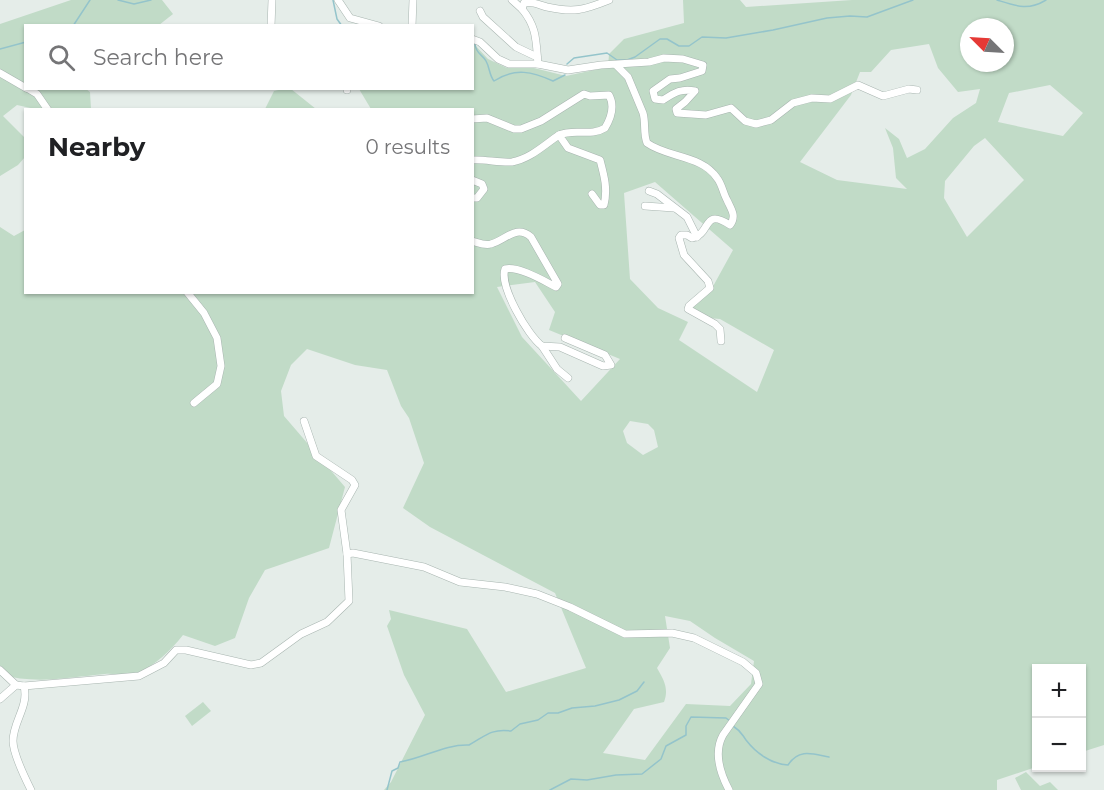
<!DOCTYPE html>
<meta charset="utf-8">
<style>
:root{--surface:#fff;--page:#f6f6f6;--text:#202124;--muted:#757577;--line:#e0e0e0}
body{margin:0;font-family:Montserrat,sans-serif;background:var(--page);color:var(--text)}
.controls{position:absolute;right:18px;bottom:18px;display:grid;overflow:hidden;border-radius:0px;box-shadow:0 2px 4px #0004}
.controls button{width:54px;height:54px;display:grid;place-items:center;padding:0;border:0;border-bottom:2px solid var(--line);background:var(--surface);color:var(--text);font:30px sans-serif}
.compass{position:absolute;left:960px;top:18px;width:54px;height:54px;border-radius:50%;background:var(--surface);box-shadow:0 2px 4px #0004;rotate:294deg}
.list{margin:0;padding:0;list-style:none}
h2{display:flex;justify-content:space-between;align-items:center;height:78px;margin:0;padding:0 24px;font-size:26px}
h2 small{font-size:20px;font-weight:400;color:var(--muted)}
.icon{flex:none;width:33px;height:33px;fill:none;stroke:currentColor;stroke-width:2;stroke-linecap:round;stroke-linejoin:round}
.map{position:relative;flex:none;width:1104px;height:790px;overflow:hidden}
.search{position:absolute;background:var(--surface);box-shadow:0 2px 4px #0004;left:24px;top:24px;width:450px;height:66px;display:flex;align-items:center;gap:15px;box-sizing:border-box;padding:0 21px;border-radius:0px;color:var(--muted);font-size:22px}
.panel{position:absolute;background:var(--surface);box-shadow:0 2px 4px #0004;left:24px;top:108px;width:450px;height:186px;border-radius:0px}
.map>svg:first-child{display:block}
</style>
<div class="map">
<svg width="1104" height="790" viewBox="0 0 1104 790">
<rect width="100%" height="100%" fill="#e5ede9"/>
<g fill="#c1dbc7" fill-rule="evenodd">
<polygon points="71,0 162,0 173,14 159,25 26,26 26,88 86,89 90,92 91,109 35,109 17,105 3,116 25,138 25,157 18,165 0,176 0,24"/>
<path d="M683,0H740L746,7L852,0H1104V745L1082,752V668H1036V767L997,780V790H384L391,782L425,715L404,675L387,626L391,619L389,610L467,629L506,692L586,668L555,593L430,527L403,508L424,463L409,418L401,406L387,370L355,365L307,349L291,365L281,391L284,416L345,487L329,548L265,570L249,598L235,638L215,646L183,635C171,650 155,666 137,673C128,677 115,673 105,674C70,677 35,685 0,674V227L14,236L25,230L26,292H472V110L371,109L359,89L472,88L473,43L488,59L507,68L530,67L566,76L608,67L609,54L624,39L684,23ZM969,27H1005V63H969ZM929,44L938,68L958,92L980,89L976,103L953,118L925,149L907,158L899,139L885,128L893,148L896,178L907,189L837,180L800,162L851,95L860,72H871L891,50ZM1050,85L1083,113L1063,136L998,122L1009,93ZM985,138L1024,180L967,237L944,198L945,181L974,146ZM655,182L733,250L711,290L693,304L692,310L708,318L720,319L774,350L757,392L679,340L688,322L658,308L630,279L624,193ZM535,282L555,312L549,330L620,359L581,401L522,337L497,287ZM630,421L648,424L654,430L658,447L643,455L627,443L623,431ZM665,616L690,621L715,638L754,661L751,684L730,706L686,704L645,760L603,753L634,709L664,702C669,689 664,680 657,668L670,648Z"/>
<polygon points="283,89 291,89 316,109 265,109 274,91"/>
<polygon points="203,702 211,711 192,726 185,716"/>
<polygon points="1026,772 1040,786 1050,782 1058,790 1021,790 1015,778"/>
</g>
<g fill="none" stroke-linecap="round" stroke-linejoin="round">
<g stroke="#94c4cb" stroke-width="1.5">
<polyline points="118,0 134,4 151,0"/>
<polyline points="333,0 337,19 342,26"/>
<path d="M997,0C1016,6 1028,11 1046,0"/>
<polyline points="73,26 90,0"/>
<path d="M472,43L475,44C476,54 482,54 486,61C490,68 489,75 494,81C515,67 533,72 553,81L565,75"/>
<polyline points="0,49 26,42"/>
<polyline points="567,64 574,58 607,53 617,60 627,60 635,57 660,39 667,39 679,46 689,46 702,37 726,38 773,30 827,18 850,16 867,17 913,0"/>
<path d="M733,726C741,731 741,733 746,740C756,753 771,764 788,765C799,748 813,754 829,757"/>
<path d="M387,790L392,771L398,768L400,762C424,758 445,744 469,745C484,737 491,728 511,731L520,724L538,720L548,713H558L572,708L595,706L619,700L637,691L644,682"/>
<polyline points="550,790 571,779 587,780 616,775 642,774 661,759 666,746 686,735 686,726 691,717 726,718 730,721"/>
</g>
<defs>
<g id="minor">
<polyline points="338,0 350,18 379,26"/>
<polyline points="512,0 522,9"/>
<polyline points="480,11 483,17 516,47 537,57"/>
<polyline points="271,26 272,0"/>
<polyline points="412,26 413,0"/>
<path d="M472,39L480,42L498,59L509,64H538L568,70L601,65L649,62L664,58L683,59L703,65L702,71L680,78L670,79L653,91L655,99L663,100C674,93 681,88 695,91L685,102L676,109L677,113L706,115L731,108L745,121L756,124L771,120L793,103L812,98L830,99L858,85L883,96L909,89L917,90"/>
<path d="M538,64C536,41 537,27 522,9L524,3C532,1 539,5 547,7C574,13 584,10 609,0"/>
<path d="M616,65L628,77L643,113C646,123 643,133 647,143C668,158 702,155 717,178C722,184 723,193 727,200C731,209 737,216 730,225C702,207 712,234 692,238L687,235H681L679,238L684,255L708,281L710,288L689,306L688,309L715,324L720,329L721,341"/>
<polyline points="0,73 26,88"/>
<polyline points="27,88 37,94 48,110"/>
<polyline points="347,88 347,90"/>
<path d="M472,119L487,118L514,129H521L541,121L584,94L590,96L609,95C615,106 611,118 605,128C591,137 574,128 559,135L568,148L600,160C604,175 608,189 604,205H600L592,194"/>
<path d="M472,160C485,159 499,163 512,162C530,159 544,145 559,135"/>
<polyline points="472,180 482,184 484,189 477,198 472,198"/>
<polyline points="649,191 657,194 687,217 697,237"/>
<polyline points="645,206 674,208"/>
<path d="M472,241C479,243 485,246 491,244C506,240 516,224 531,237L558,284L556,287C544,281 519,266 505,269C499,286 528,336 542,346L560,347L603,366L611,365L605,355L565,338"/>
<polyline points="187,292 204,313 217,338 221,366 217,384 194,403"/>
<polyline points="542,346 557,369 568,378"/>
<polyline points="304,421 316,456 352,480 355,485 341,510 347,554"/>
<polyline points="0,670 16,685"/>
<path d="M24,686C29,707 13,721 13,741C13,754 25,778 31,790"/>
<path d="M0,699L16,685L24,686L139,676L164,663L176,650H186L251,665L261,663L301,634L327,622L349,601L347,554L353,553L424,567L460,582L505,587L537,594L570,607L625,634L672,633L694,638L743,662L756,673L759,684L723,735C713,753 720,773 729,790"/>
</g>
</defs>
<use href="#minor" stroke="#a8b5b0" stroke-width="8"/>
<use href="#minor" stroke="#fff" stroke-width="7"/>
</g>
</svg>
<div class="controls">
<button>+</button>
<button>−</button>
</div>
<svg class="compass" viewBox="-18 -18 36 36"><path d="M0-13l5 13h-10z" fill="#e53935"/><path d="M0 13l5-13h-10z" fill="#757577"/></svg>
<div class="search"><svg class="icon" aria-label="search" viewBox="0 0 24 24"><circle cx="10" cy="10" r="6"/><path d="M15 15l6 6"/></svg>Search here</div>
<section class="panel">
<h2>Nearby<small>0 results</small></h2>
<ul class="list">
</ul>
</section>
</div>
